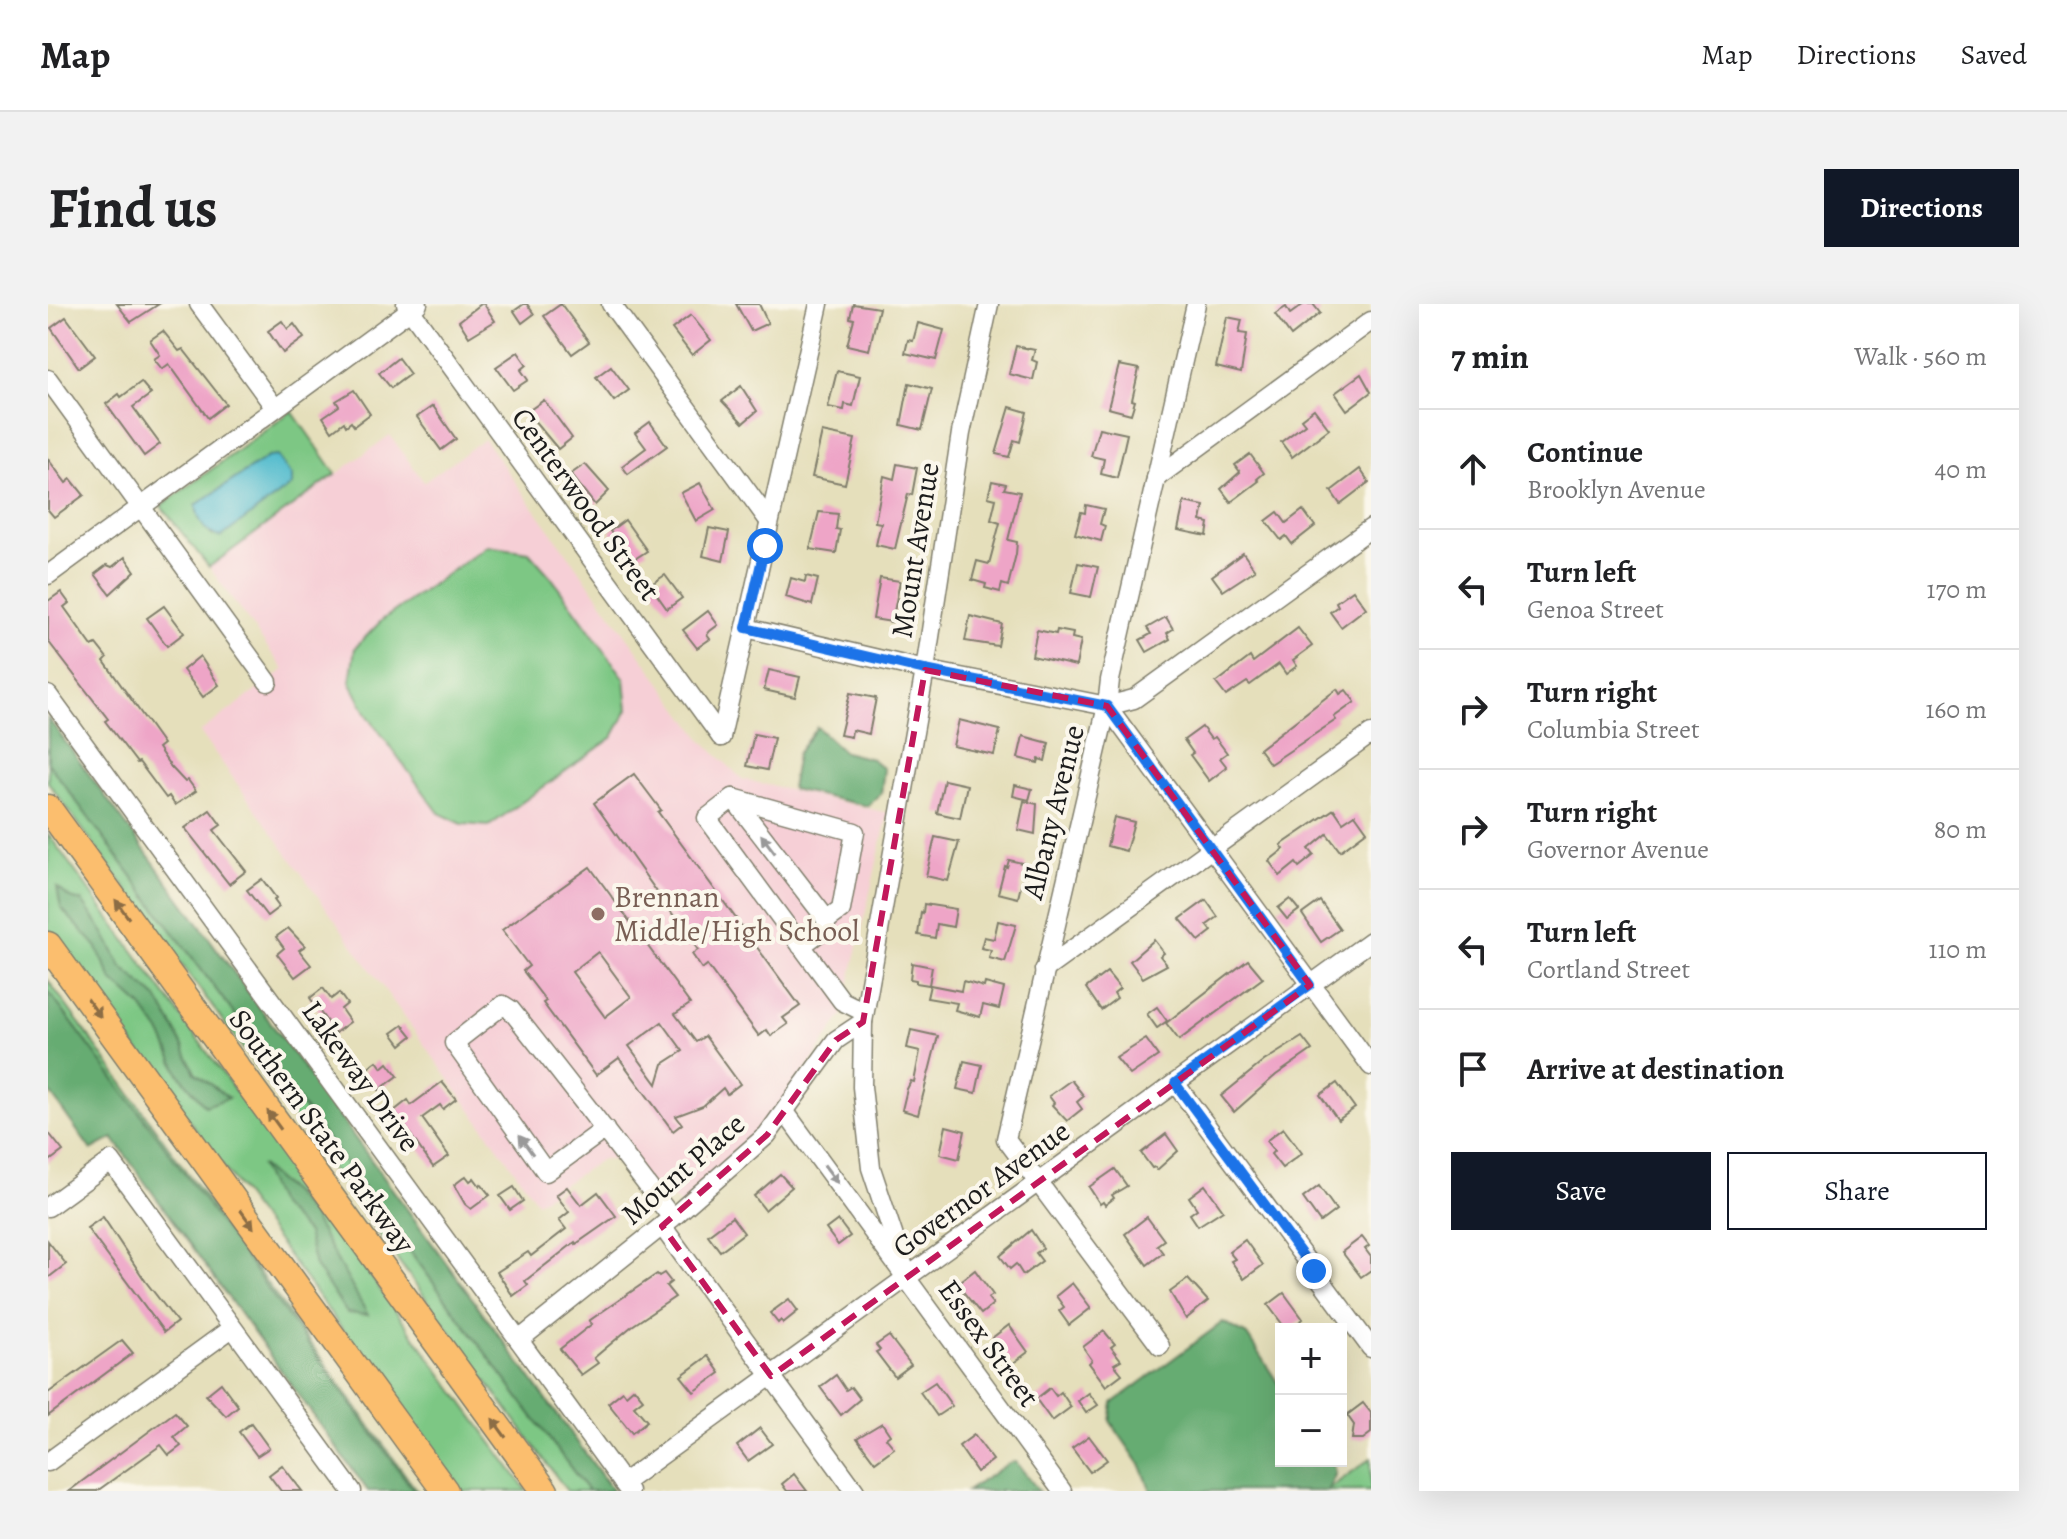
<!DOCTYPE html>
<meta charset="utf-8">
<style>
:root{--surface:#fff;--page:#f2f2f2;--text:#202124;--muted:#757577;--line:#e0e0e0;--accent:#111827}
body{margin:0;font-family:Alegreya,serif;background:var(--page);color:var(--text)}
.controls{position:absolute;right:24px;bottom:24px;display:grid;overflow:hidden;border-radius:0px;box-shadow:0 8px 32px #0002}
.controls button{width:72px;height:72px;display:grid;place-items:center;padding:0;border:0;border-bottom:2px solid var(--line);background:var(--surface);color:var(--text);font:40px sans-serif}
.stop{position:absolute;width:24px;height:24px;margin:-18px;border:6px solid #1a73e8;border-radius:50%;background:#fff}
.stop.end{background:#1a73e8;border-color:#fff;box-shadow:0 2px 8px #0008}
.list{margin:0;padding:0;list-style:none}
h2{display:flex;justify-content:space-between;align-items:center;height:104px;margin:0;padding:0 32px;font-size:34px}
h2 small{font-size:26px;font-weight:400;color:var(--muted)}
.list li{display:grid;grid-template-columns:52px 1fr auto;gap:24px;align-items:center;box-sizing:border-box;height:120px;padding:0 32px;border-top:2px solid var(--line)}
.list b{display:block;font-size:30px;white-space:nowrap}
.list p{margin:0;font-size:26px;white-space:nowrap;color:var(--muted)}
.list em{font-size:26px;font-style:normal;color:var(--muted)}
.actions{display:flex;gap:16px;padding:24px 32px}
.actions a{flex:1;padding:18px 0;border:2px solid var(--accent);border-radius:0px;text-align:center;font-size:28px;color:var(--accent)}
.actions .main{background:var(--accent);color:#fff}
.icon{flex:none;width:44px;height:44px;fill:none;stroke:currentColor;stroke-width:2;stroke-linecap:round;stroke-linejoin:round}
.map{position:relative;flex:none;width:1323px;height:1187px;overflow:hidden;border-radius:0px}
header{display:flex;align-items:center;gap:48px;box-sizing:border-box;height:112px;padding:0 40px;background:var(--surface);border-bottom:2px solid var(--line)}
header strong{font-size:38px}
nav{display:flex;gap:44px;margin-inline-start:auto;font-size:28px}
.intro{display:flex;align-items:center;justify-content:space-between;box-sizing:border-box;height:192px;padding:0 48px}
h1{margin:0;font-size:56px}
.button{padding:20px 36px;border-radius:0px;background:var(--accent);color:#fff;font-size:28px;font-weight:700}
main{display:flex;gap:48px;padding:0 48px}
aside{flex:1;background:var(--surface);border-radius:0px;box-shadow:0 8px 32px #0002}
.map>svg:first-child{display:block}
</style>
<header>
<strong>Map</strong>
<nav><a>Map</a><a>Directions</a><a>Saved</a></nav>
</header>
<div class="intro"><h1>Find us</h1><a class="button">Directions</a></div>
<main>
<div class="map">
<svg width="1323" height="1187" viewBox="0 0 1323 1187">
<rect width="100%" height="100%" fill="#fbf7ec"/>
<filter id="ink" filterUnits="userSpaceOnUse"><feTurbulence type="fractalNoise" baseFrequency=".0125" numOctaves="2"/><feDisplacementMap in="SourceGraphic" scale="16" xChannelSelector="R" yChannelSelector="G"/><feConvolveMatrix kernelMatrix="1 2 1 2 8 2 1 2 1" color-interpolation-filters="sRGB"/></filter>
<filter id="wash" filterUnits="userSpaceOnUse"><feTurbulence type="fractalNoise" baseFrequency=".006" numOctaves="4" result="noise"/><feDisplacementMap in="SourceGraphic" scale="32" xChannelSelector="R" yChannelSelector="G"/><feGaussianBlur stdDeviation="1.8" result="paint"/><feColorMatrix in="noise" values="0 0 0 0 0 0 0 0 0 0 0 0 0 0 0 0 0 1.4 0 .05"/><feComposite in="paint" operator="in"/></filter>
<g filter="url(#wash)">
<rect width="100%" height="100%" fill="#e5dfbb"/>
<polygon fill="#f6cfd6" points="342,131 376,178 436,135 655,437 694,475 840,509 794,712 717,827 636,903 571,856 554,855 489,898 152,428 236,366 161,263"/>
<g fill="#7dc784" stroke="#4c7250" stroke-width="2" fill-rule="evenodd">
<path d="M244,107L288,170L161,263L113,202ZM220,153L165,232C154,223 150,215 148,201Z"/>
<polygon points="439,242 481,248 503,273 577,375 580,405 565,433 441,522 414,520 391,509 320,412 302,378 307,344 334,316"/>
<polygon points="0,459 540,1187 519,1187 0,478"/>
<polygon points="0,530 479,1187 413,1187 0,624"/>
<polygon points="0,676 369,1187 366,1187 112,836 0,687"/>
<polygon points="1323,1154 1323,1187 1278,1187"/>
</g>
<g fill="#66ac72" stroke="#416447" stroke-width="2">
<polygon points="0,414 8,425 565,1187 540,1187 0,459"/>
<polygon points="769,423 796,448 824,455 836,465 833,490 819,502 743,485 749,450"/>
<polygon points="9,583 22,594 34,597 56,629 74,663 109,694 128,727 147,769 181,794 157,802 131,770 114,731 94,703 64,676 48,642 13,604"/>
<polygon points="0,687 112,836 366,1187 320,1187 65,834 43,846 0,786"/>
<polygon points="212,861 244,889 264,912 320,1011 299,1009 267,962 259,929 230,900"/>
<polygon points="1175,1018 1199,1031 1233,1084 1233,1157 1285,1157 1288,1169 1280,1187 1103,1187 1093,1162 1062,1117 1065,1099"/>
<polygon points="968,1158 991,1187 919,1187 961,1159"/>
</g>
<path fill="#51bbcd" stroke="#366c74" stroke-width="2" d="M229,152L244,172V181L173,233C156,230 150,217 148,201L220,153Z"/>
<g id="blocks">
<g fill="#eea5c7" fill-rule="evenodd">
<polygon points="69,0 111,0 83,18"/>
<polygon points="433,0 436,0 447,17 421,33 411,17"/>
<polygon points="476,0 479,0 486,10 474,19 466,7"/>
<polygon points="513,0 541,38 524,50 496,12"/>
<polygon points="688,0 711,0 720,19 703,27"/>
<polygon points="805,0 831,4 821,46 799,41 806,15 802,14"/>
<polygon points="1256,0 1265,0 1272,9 1243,32 1227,10 1238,3 1242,10"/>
<polygon points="643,11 663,36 644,51 624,25"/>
<polygon points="18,13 47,52 31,64 3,24"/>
<polygon points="1179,13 1194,16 1191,29 1199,30 1193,69 1168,63"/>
<polygon points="234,17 240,25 246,20 256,34 235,49 220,27"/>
<polygon points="870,19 896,26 888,56 857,49 860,36 865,37"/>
<polygon points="115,27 131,47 135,45 178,100 160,114 121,60 114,65 106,55 112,51 102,36"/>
<polygon points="968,42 987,46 984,56 989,58 985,76 961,70"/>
<polygon points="470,48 479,61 473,66 480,76 465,86 448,63"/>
<polygon points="350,54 362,70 343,84 331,69"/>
<polygon points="1071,61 1091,65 1084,96 1087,97 1083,110 1060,104"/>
<polygon points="563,62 581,86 566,97 548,73"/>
<polygon points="789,67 812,72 805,102 797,100 796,106 780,103"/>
<polygon points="1313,70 1323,88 1299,106 1287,89"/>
<polygon points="93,78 103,90 85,103 112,140 96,152 58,100 71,90 73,93"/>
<polygon points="861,79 884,85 874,126 853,121"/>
<polygon points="693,82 709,107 695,119 674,97"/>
<polygon points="306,86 322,110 306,122 303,118 298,122 296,118 284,127 275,113 291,102 288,97"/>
<polygon points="496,96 524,134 510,145 479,108"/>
<polygon points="385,102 408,135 393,146 369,113"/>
<polygon points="962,103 979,108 972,138 966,136 961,153 948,150"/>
<polygon points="1266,105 1281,125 1244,153 1233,138 1257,120 1253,115"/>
<polygon points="602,118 619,142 580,170 574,162 598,144 587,129"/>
<polygon points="1051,124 1079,130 1069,174 1053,170 1056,155 1043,152"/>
<polygon points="774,128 807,135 797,180 764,173"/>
<polygon points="1202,150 1216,169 1209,175 1211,177 1183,198 1173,185 1192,168 1187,161"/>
<polygon points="0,155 18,179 23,175 36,191 6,213 0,206"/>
<polygon points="537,160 561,187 547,201 523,170"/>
<polygon points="849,160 869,164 864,191 860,190 847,245 828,241 833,219 827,218 836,172 846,175"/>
<polygon points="1312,165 1321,178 1292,200 1283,187"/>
<polygon points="944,177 958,180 956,185 972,188 960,236 969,238 968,250 960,282 954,280 952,288 937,284 938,280 924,276 929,257 941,260 952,219 943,216 948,195 940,193"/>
<polygon points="652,179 667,206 648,217 633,189"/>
<polygon points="1136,198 1156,202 1153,217 1161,219 1159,232 1130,226"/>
<polygon points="1038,201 1056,205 1052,220 1057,222 1053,237 1027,230 1033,208 1037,209"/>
<polygon points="1255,206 1267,222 1244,240 1238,232 1233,236 1218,217 1230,208 1238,219"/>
<polygon points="771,208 790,210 788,225 792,226 788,249 762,245"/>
<polygon points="577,216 599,247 585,256 582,250 579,252 562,227"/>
<polygon points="661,224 681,228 675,257 655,252"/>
<polygon points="1195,249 1207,266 1175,287 1164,272"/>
<polygon points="77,253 87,267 62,290 47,270 59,261 64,263"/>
<polygon points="1030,259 1050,263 1043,293 1023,289"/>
<polygon points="617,271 634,294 619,305 602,281"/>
<polygon points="758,272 770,275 764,301 738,293 743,274 757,278"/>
<polygon points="832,274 852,277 844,318 825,315"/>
<polygon points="1305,286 1318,304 1293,323 1282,308 1290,302 1288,298"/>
<polygon points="13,288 21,299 16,303 44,342 48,340 59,354 56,357 115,440 110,444 123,463 137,478 140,476 148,487 127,501 121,492 118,494 91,458 89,459 57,417 60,415 0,337 0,297"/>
<polygon points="116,302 136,329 119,342 99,314"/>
<polygon points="660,307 670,321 662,327 659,331 662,335 649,344 635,326"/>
<polygon points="922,312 954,320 950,342 917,337"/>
<polygon points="1118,313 1125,325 1119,329 1122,335 1099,348 1092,336 1103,330 1099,324"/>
<polygon points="1250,324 1264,342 1245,356 1249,362 1238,370 1231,360 1202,381 1199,378 1178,392 1168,379 1202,353 1205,358"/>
<polygon points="989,326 1008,330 1009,326 1025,329 1024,334 1033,336 1028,362 984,352"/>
<polygon points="152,352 171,381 155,393 135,366"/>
<polygon points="721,366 752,373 747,393 716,386"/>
<polygon points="1289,385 1292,390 1298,386 1307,398 1286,413 1288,416 1222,460 1211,445"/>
<polygon points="802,389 828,394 821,430 804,426 803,433 792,431"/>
<polygon points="911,416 952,426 946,451 905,442"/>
<polygon points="1154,423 1163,435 1167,433 1179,449 1172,454 1179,463 1161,477 1142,451 1145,449 1136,436"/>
<polygon points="706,430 726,434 719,466 699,462"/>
<polygon points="975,432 1001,439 997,457 991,455 990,459 970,454"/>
<polygon points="586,470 613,506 610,508 752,702 735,714 740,720 723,732 719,726 711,732 659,661 654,665 644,650 650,646 546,499"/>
<polygon points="896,476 919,481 912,514 889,509"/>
<polygon points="967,481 984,485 981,496 965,492"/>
<polygon points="976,497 989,500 987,530 970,526"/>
<polygon points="1286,505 1295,518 1307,510 1319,527 1292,547 1279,530 1261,545 1266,551 1251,563 1248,559 1232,572 1221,557 1236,545 1233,541"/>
<polygon points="162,506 173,521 166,526 198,567 181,580 137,524"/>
<polygon points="1066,513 1086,518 1078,547 1059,542"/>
<polygon points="887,533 911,538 900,577 878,572"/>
<polygon points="961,556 978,560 970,594 950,589 957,562 959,563"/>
<path d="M542,563L642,700L627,710L648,738L657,732L692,780L679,790L675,784L655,802L628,812L634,820L625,827L571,754L548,771L495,699L498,697L475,667L481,662L454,626ZM550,648L583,693L557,713L524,668ZM614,718L635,747L615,760L609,780L581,742Z"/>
<polygon points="214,575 228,594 226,596 231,603 219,612 199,586"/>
<polygon points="1242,595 1251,606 1239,615 1230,604"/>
<polygon points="1158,596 1170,613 1159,621 1164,627 1151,637 1132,615"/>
<polygon points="1272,597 1292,625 1273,638 1254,610"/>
<polygon points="876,600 908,605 905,623 889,620 887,634 870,631 873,608 875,609"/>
<polygon points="950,617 968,621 957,658 941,654 943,646 933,644 936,633 946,635"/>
<polygon points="240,624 257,642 251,646 263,661 247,673 229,650 236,644 228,633"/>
<polygon points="1106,636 1116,649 1112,652 1119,661 1095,674 1082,657"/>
<polygon points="1200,656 1215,674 1131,736 1118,719"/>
<polygon points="864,659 884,663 881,681 868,679 868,676 862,675"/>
<polygon points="1059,668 1072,684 1066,689 1069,694 1053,706 1038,684"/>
<polygon points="915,677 936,683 937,679 956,684 951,705 935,701 932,713 907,706 909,699 879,694 882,681 913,687"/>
<polygon points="275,684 283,695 291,689 299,700 293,705 302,718 287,729 262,694"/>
<polygon points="1109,703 1119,717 1109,724 1099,710"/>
<polygon points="355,721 364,732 353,741 344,729"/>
<polygon points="863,726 890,732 870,811 854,806 859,785 863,777 866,778 872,747 859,744"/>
<polygon points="1254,733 1264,746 1228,771 1186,808 1173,792 1216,757"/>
<polygon points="1098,735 1110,752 1082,771 1068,754"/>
<polygon points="329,757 334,764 340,759 350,772 331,786 316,767"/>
<polygon points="916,757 934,761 928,789 909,785"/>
<polygon points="1023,776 1036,792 1029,798 1034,805 1019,817 1004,801 1006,799 1001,792"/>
<polygon points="394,778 408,795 395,805 392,801 374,814 401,852 385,863 346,807 360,796 363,801"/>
<polygon points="1289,779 1307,804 1290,816 1272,791"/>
<polygon points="898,822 917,827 911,855 892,850"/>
<polygon points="1235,824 1254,849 1234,864 1223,850 1226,847 1218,837"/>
<polygon points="0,828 15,847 0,858"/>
<polygon points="1118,830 1130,847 1109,866 1107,863 1104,864 1093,849"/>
<polygon points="1067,865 1079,882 1064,891 1066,894 1057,901 1055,898 1052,900 1041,883"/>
<polygon points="732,870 744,883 717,906 706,892"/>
<polygon points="418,872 422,877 426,874 432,882 433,880 442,891 423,905 417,900 406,881"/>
<polygon points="1157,881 1175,906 1150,922 1142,910 1149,905 1141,893"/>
<polygon points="1271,882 1288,906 1272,918 1255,894"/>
<polygon points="466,883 475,897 462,906 452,892"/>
<polygon points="519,883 533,901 550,888 568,912 528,940 527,938 477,977 480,981 465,992 449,968 480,948 483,952 518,925 511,916 521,908 508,891"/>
<polygon points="55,913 98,978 129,1018 116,1028 39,924"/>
<polygon points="684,913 696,929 672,947 660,931"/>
<polygon points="1099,913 1116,936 1109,941 1115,949 1099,961 1077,930"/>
<polygon points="790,916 802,932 790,941 778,925"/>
<polygon points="983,926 995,944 988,949 994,957 975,971 968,960 962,965 952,952"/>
<polygon points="1314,933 1321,942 1317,945 1323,953 1323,966 1313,973 1294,948"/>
<polygon points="1197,936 1215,961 1196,975 1183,957 1187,955 1181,948"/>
<polygon points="0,937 18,960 0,974"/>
<polygon points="927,966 945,991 940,994 945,1000 933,1010 909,980"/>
<polygon points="616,969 623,978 618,982 627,993 584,1022 546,1054 550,1059 533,1071 512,1045 544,1020 541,1017 555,1007 609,970 611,972"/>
<polygon points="1140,975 1160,997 1138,1015 1122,988"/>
<polygon points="1024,979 1043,1004 1021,1021 1011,1007 1016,1003 1008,992"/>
<polygon points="1236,989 1255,1015 1242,1025 1238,1025 1220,1001"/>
<polygon points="741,995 750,1007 735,1019 733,1016 730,1019 722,1009"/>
<polygon points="961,1021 980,1048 964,1060 944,1034"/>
<polygon points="1056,1027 1067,1040 1063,1043 1073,1056 1066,1060 1074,1070 1058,1082 1041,1059 1044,1056 1035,1043"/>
<polygon points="841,1032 863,1061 847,1073 828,1048 832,1046 828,1041"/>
<polygon points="74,1036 85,1049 0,1112 0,1089"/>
<polygon points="660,1052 672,1069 646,1088 633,1072"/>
<polygon points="788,1071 798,1086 803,1083 812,1095 793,1111 772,1083"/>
<polygon points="887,1078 904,1102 889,1112 872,1088"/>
<polygon points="173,1079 190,1102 178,1112 158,1091"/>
<polygon points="586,1084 595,1095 586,1102 599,1117 584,1129 560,1099 575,1087 578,1091"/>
<polygon points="1002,1084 1008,1092 1013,1088 1023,1103 1004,1117 988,1095"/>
<polygon points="1041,1089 1050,1101 1038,1109 1030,1097"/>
<polygon points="1315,1099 1323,1109 1323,1129 1315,1135 1304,1135 1306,1121 1299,1111"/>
<polygon points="127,1108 139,1122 126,1133 133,1142 121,1151 113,1141 49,1187 21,1187"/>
<polygon points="203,1119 221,1144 209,1152 191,1128"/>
<polygon points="834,1119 842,1131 838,1134 846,1144 827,1158 809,1134"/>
<polygon points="712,1124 724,1140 700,1157 689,1142"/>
<polygon points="926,1131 945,1156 929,1168 911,1142"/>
<polygon points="1041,1132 1059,1156 1042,1168 1024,1144"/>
<polygon points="234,1161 254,1187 233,1187 221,1171"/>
<polygon points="746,1170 759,1187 739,1187 734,1180"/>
</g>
</g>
</g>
<g filter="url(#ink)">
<use href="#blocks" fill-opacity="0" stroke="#807e6c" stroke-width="2"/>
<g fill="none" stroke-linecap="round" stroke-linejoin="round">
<defs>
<g id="minor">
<polyline points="151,0 227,104"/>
<polyline points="358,0 673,433"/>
<polyline points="563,0 721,217"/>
<polyline points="0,75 220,378"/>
<polyline points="1108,174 1323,17"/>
<polyline points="0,271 370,0"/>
<polyline points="698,324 877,366 1059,402 1086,395 1323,224"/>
<polyline points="0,391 581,1187"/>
<polyline points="1059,402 1323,762"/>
<polyline points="673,433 771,0"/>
<polyline points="685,494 807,528 793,606 779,616"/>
<polyline points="753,642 777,624 779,616 685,494 659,514 794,697 816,708"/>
<polyline points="996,666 1323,430"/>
<polyline points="1127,779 1323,1044"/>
<polyline points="737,808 1014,1187"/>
<path d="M557,825L498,868L406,739L455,701L463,706C518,775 571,844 624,914"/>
<polyline points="0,903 63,857 304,1187"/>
<polyline points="614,922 807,1187"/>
<polyline points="859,972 823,864 814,783 815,718 877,366 913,129 941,0"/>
<polyline points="471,1036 624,914 719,831 788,736 815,718"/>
<polyline points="1112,1042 958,835 1059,402 1062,376 1148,0"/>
<polyline points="0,1158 184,1024"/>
<polyline points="575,1179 1323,637"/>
</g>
<g id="highway">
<polyline points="0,504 497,1187"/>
<polyline points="0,641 397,1187"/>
</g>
</defs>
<use href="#minor" stroke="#807e6c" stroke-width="21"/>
<use href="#highway" stroke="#807e6c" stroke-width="29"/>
<use href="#minor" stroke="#fff" stroke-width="18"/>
<use href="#highway" stroke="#fbbe6e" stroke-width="26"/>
</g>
<defs><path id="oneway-solid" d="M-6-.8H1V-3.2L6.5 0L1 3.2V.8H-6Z" transform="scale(2)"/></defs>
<g fill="#999">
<use href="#oneway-solid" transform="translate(720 540) rotate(-127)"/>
<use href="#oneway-solid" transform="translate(478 841) rotate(-126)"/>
<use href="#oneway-solid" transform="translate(783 870) rotate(53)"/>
</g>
<g fill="#8c6d45">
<use href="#oneway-solid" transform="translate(74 605) rotate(-126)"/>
<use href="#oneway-solid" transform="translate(46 704) rotate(54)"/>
<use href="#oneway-solid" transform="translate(226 816) rotate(-126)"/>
<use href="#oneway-solid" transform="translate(199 915) rotate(54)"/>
<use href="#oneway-solid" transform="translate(451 1124) rotate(-126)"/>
</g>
</g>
<g fill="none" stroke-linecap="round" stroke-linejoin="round" filter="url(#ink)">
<polyline stroke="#1a73e8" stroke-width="10" points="717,242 698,324 877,366 1059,402 1262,681 1127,779 1266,967"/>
</g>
<path fill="none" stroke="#c2185b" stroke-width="6" stroke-dasharray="16 10" stroke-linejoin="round" d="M877,366L1059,402L1262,681L723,1072L614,922L719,831L788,736L815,718Z"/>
<circle fill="#8d6e63" stroke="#fbf7ec" stroke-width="3" cx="550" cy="610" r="8"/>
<g text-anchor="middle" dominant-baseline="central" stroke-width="8" stroke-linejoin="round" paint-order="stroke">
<g font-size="30" fill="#1c1c1c" stroke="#fbf7ec">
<text transform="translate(538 200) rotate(54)">Centerwood Street</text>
<text transform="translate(867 246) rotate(-81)">Mount Avenue</text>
<text transform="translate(1005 508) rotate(-76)">Albany Avenue</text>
<text transform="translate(313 772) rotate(54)">Lakeway Drive</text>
<text transform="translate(274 827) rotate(54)">Southern State Parkway</text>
<text transform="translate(635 865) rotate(-41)">Mount Place</text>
<text transform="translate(933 885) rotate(-36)">Governor Avenue</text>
<text transform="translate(941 1039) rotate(54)">Essex Street</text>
</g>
<g font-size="30" fill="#785e54" stroke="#fbf7ec" text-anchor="start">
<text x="566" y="593">Brennan<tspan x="566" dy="34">Middle/High School</tspan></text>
</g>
</g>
</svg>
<div class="controls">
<button>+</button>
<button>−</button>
</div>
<div class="stop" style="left:717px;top:242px"></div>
<div class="stop end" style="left:1266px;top:967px"></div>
</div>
<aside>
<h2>7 min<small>Walk · 560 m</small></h2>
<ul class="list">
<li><svg class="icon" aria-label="ahead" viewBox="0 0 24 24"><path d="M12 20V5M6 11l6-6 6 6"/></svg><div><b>Continue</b><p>Brooklyn Avenue</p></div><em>40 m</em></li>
<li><svg class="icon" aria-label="left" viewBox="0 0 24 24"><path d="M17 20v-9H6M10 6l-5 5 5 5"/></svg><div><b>Turn left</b><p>Genoa Street</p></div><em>170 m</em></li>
<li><svg class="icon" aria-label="right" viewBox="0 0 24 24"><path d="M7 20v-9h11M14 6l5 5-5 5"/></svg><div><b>Turn right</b><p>Columbia Street</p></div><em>160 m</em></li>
<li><svg class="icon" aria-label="right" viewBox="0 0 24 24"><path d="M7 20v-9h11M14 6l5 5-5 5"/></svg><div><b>Turn right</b><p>Governor Avenue</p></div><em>80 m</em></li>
<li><svg class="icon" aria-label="left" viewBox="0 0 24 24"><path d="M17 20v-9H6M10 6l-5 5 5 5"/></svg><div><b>Turn left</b><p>Cortland Street</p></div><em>110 m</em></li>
<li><svg class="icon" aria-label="arrive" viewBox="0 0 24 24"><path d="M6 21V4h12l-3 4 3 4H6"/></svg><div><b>Arrive at destination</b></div></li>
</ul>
<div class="actions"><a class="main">Save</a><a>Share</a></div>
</aside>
</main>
